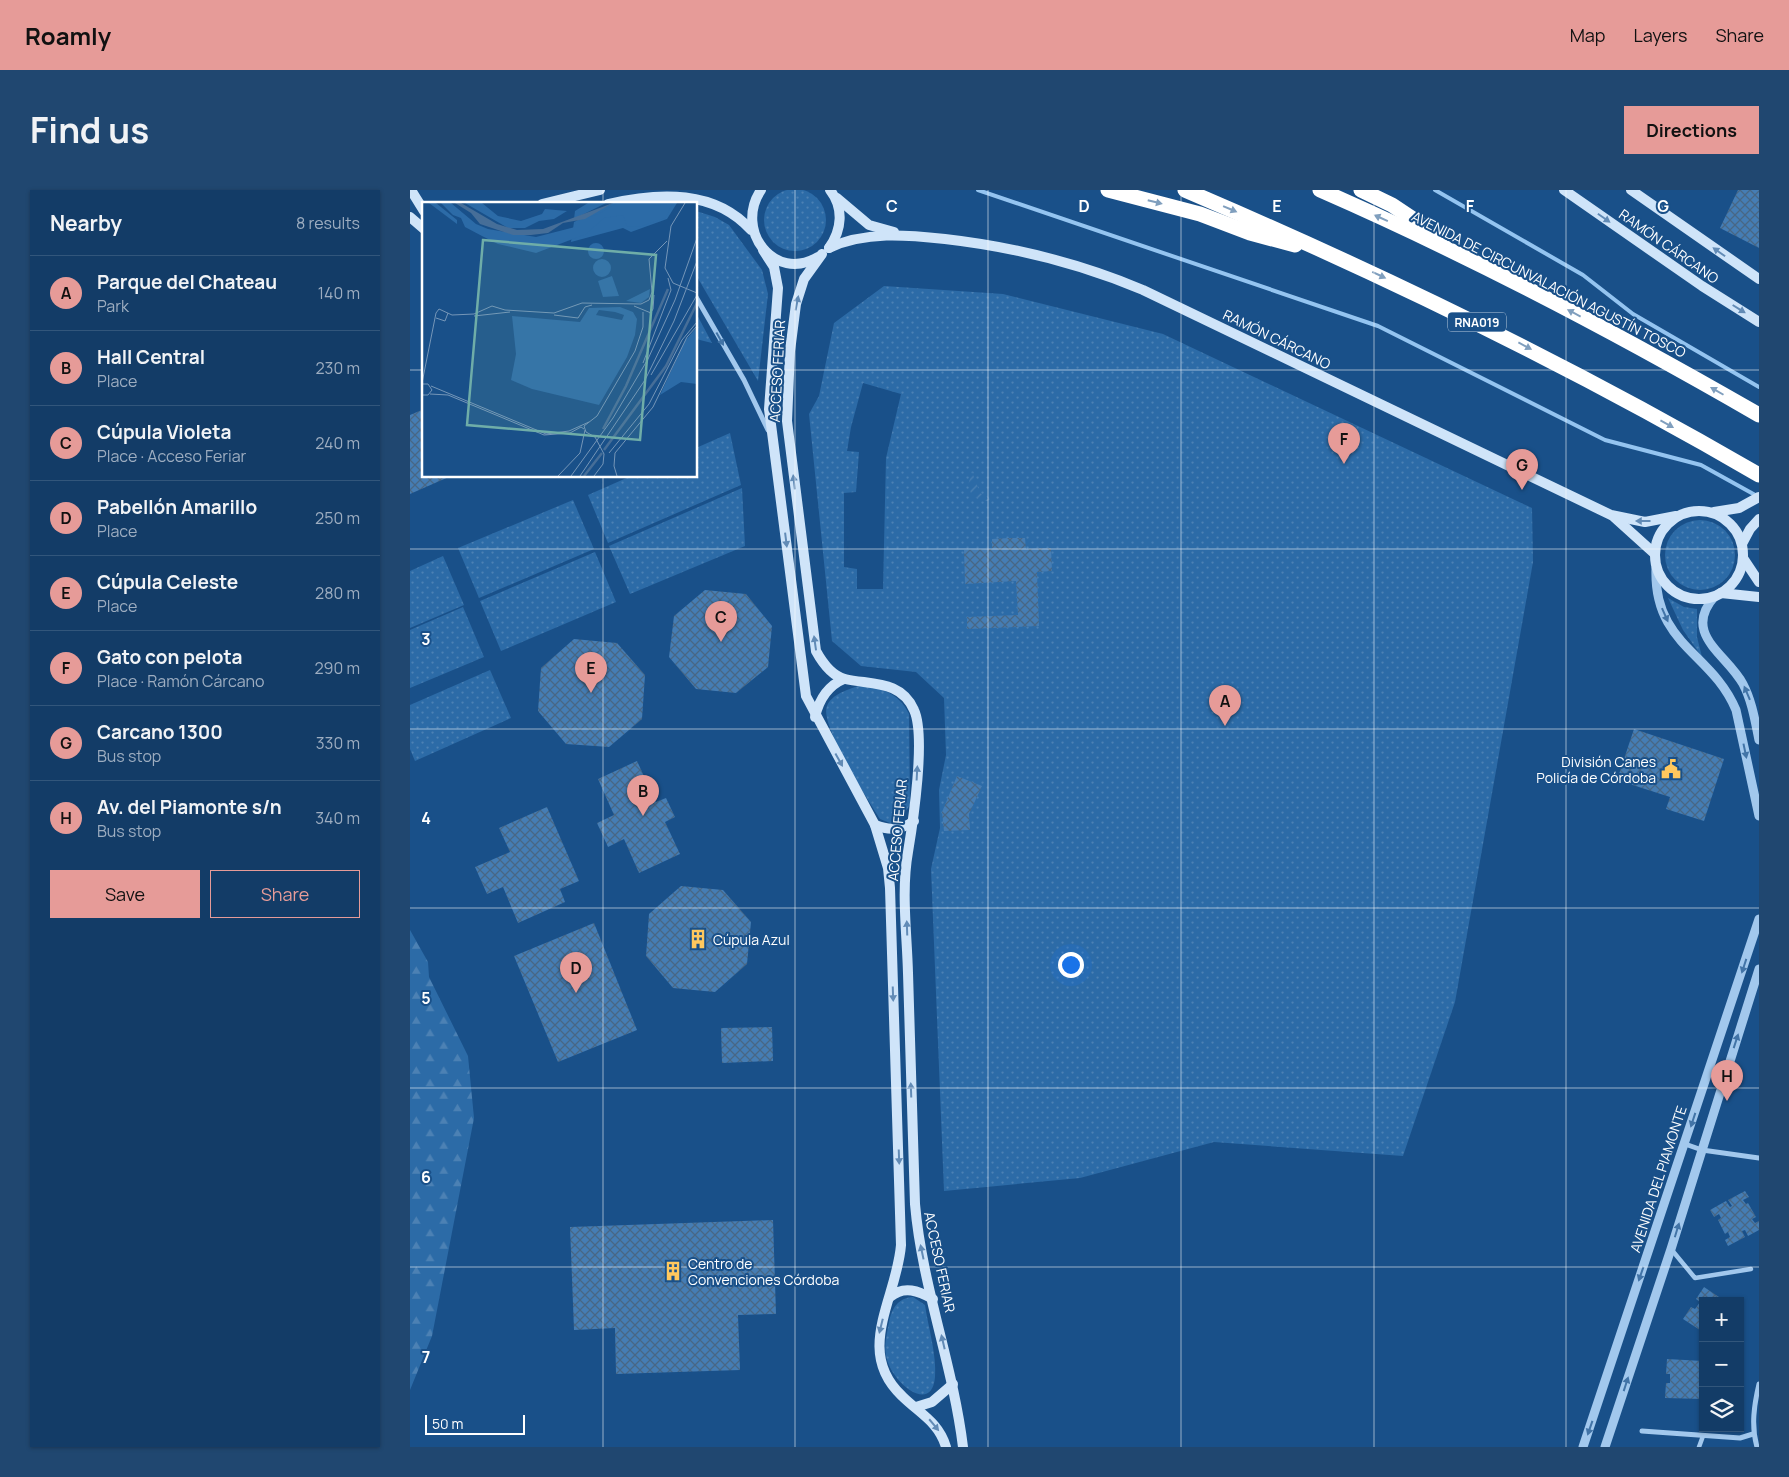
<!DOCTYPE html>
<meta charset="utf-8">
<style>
:root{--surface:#133c67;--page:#204770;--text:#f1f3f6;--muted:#9dadc0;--line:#32567b;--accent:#e69b98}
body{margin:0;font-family:Manrope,sans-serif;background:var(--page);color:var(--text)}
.controls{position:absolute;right:15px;bottom:15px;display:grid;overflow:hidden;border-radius:0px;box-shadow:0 1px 4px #0004}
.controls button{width:45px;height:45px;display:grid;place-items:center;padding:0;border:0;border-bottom:1px solid var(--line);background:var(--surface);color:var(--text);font:25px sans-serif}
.scale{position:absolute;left:15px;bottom:12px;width:100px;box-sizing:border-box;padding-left:5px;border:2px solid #fff;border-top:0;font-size:14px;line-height:18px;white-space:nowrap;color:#fff;-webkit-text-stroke:4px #195089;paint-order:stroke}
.you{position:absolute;left:660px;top:774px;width:18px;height:18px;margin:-12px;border:4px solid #fff;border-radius:50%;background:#1a73e8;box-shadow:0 0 0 8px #1a73e833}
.badge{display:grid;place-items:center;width:32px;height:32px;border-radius:50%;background:var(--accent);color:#111;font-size:16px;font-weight:700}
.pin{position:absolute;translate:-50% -41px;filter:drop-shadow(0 1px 2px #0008)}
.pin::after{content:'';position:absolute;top:26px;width:18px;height:15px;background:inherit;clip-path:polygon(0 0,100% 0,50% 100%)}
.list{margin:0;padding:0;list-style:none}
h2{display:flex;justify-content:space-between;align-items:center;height:65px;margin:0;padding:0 20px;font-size:21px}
h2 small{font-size:16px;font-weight:400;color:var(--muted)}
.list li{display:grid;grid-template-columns:32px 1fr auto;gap:15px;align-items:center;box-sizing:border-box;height:75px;padding:0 20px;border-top:1px solid var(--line)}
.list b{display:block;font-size:19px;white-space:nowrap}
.list p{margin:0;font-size:16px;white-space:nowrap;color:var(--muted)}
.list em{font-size:16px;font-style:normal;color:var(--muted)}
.actions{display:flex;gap:10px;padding:15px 20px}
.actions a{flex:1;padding:11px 0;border:1px solid var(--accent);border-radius:0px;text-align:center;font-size:18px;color:var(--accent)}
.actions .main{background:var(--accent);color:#111}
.icon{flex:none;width:28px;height:28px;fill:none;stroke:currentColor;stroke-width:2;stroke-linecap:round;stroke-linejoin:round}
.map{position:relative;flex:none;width:1349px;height:1257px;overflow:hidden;border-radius:0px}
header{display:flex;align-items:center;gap:30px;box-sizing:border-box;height:70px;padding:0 25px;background:var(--accent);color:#111}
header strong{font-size:24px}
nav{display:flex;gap:28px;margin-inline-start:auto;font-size:18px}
.intro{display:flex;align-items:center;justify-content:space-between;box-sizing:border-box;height:120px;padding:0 30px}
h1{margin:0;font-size:35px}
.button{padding:12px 22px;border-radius:0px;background:var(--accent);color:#111;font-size:18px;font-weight:700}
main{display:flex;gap:30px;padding:0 30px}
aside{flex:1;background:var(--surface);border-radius:0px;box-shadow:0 1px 4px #0004}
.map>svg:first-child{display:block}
</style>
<header>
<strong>Roamly</strong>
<nav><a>Map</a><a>Layers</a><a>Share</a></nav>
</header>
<div class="intro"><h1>Find us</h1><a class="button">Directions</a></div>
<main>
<aside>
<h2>Nearby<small>8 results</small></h2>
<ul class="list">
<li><span class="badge">A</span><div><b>Parque del Chateau</b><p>Park</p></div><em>140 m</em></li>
<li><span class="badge">B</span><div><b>Hall Central</b><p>Place</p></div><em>230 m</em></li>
<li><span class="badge">C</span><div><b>Cúpula Violeta</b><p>Place · Acceso Feriar</p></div><em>240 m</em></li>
<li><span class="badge">D</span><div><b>Pabellón Amarillo</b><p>Place</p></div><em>250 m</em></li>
<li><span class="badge">E</span><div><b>Cúpula Celeste</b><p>Place</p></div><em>280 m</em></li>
<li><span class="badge">F</span><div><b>Gato con pelota</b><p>Place · Ramón Cárcano</p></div><em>290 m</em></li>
<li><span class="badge">G</span><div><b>Carcano 1300</b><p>Bus stop</p></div><em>330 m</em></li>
<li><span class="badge">H</span><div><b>Av. del Piamonte s/n</b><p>Bus stop</p></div><em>340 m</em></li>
</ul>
<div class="actions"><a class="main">Save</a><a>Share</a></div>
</aside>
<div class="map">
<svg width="1349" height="1257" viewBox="0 0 1349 1257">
<defs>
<pattern id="grass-dots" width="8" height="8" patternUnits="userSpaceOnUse" patternTransform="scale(1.25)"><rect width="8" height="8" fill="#2c6ba7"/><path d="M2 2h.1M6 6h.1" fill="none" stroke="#4c81b4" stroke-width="1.8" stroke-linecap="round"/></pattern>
<pattern id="forest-firs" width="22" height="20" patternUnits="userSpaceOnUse" patternTransform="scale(1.25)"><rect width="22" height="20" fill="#2c6ba7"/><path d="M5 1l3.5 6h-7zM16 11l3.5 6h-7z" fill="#4c81b4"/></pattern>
<pattern id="garden-furrows" width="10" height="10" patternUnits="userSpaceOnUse" patternTransform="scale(1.25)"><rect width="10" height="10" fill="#2c6ba7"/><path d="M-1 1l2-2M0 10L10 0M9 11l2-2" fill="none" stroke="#4c81b4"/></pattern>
<pattern id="building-cross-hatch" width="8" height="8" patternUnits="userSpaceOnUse" patternTransform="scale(1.25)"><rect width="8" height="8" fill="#457db4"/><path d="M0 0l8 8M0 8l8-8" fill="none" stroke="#486785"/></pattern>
</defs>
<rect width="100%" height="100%" fill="#195089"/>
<g fill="url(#grass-dots)" fill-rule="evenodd">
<circle cx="385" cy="30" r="31"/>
<polygon points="286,21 305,27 319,35 352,80 358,104 348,191 286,85"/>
<path d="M474,96L593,104L753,144L1122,318L1123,372L1045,812L993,966L804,952L670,988L534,1001L521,679L530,638L529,600L536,565L534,508L506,482L451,476L422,451L399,224L409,206L424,133ZM453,193L491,204L476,268L473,399H447V379L434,377V303L446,302L449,262L437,261L441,237Z"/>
<polygon points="286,123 302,153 286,149"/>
<polygon points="320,243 331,295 198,353 178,305 221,286 286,286 286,258"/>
<polygon points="332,298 335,356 220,404 199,356"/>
<polygon points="163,310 184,359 69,408 48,358"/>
<circle cx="1290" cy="365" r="35"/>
<polygon points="185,362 206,412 91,461 70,411"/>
<polygon points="33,366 54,415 0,438 0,381"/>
<polygon points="1258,408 1274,417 1287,419 1287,447 1292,467 1273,440"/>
<polygon points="53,417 74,467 0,498 0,440"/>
<polygon points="80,480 101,528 5,571 0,559 0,515"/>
<path d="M448,496C471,497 489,503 499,524L500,615L489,631L480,633L470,629C458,610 409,534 417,516C422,504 437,500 448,496Z"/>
<path d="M503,1107L515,1115C518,1136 527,1166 525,1187C522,1225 481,1193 476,1166C474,1155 477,1143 479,1132C482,1118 488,1108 503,1107Z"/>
</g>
<polygon fill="url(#forest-firs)" points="0,740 18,772 19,787 58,866 64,928 22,1146 0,1200"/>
<polygon fill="url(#garden-furrows)" points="562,282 570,303 583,311 573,311 562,306 558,295"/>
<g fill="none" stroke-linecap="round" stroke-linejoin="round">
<g stroke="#94c4f0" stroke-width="4">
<polyline points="568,0 968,136 1195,250 1291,275 1347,306"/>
<polyline points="1025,0 1173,85 1223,124 1349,197"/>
</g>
</g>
<g fill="url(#building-cross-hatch)">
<polygon points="1328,0 1349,0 1349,58 1310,38"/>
<polygon points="14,219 14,286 41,286 0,304 0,225"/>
<polygon points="599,348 615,348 616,359 641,358 642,381 627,382 629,436 557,439 557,427 608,425 606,391 555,394 554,360 582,359 582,349"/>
<polygon points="295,400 336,404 362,436 358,477 326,503 286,499 259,467 264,426"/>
<polygon points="164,449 207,453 235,485 232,529 199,557 156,554 128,521 131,478"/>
<polygon points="1224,539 1314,569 1294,631 1256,619 1260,607 1207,590"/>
<polygon points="227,571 246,612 256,608 265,627 255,632 270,664 229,683 214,649 198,657 187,633 204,625 188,589"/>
<polygon points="547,586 572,596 559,624 560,640 534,641 532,622"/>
<polygon points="137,617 169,691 150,699 155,712 108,733 93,697 77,704 65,677 100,662 89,638"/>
<polygon points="271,696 313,700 341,732 337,774 305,802 263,798 236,766 239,724"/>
<polygon points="184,733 227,840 148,872 104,766"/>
<polygon points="362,837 363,871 312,873 311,838"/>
<polygon points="1335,1001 1339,1007 1333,1010 1336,1014 1338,1013 1346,1027 1342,1029 1345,1033 1349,1031 1349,1040 1338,1046 1335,1040 1332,1041 1335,1047 1318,1056 1315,1050 1320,1047 1318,1042 1315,1044 1308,1030 1311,1028 1309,1024 1304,1027 1300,1020 1316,1011 1320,1017 1322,1016 1318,1010"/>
<polygon points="363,1030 366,1124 328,1125 330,1180 206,1184 205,1138 164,1140 160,1037"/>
<polygon points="1294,1097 1315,1111 1293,1111 1293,1142 1273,1129 1281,1117 1285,1119 1290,1112 1286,1109"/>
<polygon points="1257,1169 1293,1171 1293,1185 1290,1185 1290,1194 1293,1194 1293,1209 1255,1208 1256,1193 1260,1193 1260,1184 1256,1184"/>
</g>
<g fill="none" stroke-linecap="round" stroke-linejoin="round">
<g stroke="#a2c8ed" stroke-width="4.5">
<polyline points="1261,1059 1285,1088 1341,1079"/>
<polyline points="1289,1257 1293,1246"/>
</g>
<g stroke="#a2c8ed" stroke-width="5">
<polyline points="286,107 334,190 358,240"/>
<polyline points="1275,954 1292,960 1349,968"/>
<polyline points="1232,1241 1330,1248 1343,1244"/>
<path d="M1347,1257C1341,1236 1344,1215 1349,1194"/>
</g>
<g stroke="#a2c8ed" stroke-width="9">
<path d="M1246,378C1243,455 1302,462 1326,520L1349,626"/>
<path d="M1305,406C1271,444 1317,464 1333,494C1342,511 1345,531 1349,550"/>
<polyline points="1173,1257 1349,729"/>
<polyline points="1195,1257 1261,1059 1349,779"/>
</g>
<g stroke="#cfe4f9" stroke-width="10">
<polyline points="1,0 14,21"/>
<path d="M351,0C324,40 364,93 408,67"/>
<polyline points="1154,0 1292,96 1349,132"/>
<polyline points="1221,0 1349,89"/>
<polyline points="427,8 459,35 484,42"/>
<polyline points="132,14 190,0"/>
<path d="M198,14C250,2 305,0 341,40"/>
<polyline points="0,27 14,39"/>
<path d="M419,58C455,41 497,45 535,49C605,57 669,73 733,100L1201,325L1235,332L1266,326"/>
<path d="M419,58C432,40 434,18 420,0"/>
<path d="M353,60L364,77L368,98L359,219L396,506L465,635L478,678L480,698L491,1055C487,1108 444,1161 492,1206C509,1223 529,1232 536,1257"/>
<path d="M412,64L394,89L386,114L380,161L377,231L406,461C412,472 422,486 435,489C461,495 491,490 504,520C516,546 503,632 498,662C491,701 497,744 498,783C500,860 502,937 505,1014C512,1096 543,1175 553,1257"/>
<circle cx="1289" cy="365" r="44"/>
<polyline points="1304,322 1329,318 1349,307"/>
<polyline points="1204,327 1245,364"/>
<polyline points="1332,354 1340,339 1349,329"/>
<polyline points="1333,368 1349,392"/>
<polyline points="1311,403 1349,407"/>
<path d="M405,527C409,510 417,496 434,489"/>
<path d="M465,635C480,641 491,640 504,631"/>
<path d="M480,1107C494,1095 509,1101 523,1109"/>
<polyline points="506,1217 522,1212 543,1194"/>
</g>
<g stroke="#fff" stroke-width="15">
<polyline points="698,0 790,24 840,43 885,55"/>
<path d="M775,0C972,84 1164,177 1349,285"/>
<path d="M910,0C1061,66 1207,143 1349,225"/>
<polyline points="951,0 982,15 1027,45"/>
</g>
</g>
<defs><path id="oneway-solid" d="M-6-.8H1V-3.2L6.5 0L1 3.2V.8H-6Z" transform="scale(1.25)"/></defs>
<g fill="#809fbe">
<use href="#oneway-solid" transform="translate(745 12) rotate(14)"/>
<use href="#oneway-solid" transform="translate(820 19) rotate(23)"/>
<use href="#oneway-solid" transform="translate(971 28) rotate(-156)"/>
<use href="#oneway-solid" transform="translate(969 85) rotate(25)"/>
<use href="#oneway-solid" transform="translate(1164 123) rotate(-152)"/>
<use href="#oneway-solid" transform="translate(1115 156) rotate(28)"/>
<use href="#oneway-solid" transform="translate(1307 201) rotate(-150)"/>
<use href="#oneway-solid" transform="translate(1257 234) rotate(29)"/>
</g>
<g fill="#628bb6">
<use href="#oneway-solid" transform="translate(1194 28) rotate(35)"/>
<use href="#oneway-solid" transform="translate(1309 62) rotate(-145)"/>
<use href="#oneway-solid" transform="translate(387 113) rotate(-79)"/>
<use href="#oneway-solid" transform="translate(1329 119) rotate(32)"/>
<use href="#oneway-solid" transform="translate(384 292) rotate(-97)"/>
<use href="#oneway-solid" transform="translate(1233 331) rotate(-180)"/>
<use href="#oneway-solid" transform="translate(376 350) rotate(83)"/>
<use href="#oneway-solid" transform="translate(405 453) rotate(-98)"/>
<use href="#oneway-solid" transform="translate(429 570) rotate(61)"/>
<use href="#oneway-solid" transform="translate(507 583) rotate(-87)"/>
<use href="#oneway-solid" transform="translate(497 738) rotate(-92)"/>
<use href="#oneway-solid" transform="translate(483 804) rotate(88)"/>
<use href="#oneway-solid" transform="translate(501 900) rotate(-92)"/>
<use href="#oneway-solid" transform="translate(489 967) rotate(88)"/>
<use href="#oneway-solid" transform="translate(512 1062) rotate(-102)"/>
<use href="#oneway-solid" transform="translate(471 1136) rotate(104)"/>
<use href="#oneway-solid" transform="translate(533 1152) rotate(-103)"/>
<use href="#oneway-solid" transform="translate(524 1235) rotate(50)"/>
</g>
<g fill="#4274a7">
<use href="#oneway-solid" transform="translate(310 149) rotate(61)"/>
<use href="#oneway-solid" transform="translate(1255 425) rotate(66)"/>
<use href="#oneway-solid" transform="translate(1337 503) rotate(-113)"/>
<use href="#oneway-solid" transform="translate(1335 561) rotate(78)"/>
<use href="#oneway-solid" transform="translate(1334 776) rotate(108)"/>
<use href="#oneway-solid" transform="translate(1326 851) rotate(-72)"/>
<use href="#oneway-solid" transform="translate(1283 930) rotate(108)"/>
<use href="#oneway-solid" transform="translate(1267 1040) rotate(-73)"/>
<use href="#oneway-solid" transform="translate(1231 1084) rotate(109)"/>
<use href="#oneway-solid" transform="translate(1216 1194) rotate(-72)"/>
<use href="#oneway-solid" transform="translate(1180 1238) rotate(109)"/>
</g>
<path fill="none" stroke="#fff" stroke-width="1" stroke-opacity="0.55" d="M193,0V14M385,0V1257M578,0V1257M771,0V1257M964,0V1257M1156,0V1257M0,180H14M286,180H1349M193,286V1257M0,359H1349M0,539H1349M0,718H1349M0,898H1349M0,1077H1349"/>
<defs>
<symbol id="civic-bare" viewBox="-9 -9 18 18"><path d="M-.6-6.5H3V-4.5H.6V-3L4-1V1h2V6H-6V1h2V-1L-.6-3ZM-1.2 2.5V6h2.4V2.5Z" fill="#ffc85e" stroke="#195089" stroke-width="2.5" paint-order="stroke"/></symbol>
<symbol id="building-bare" viewBox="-9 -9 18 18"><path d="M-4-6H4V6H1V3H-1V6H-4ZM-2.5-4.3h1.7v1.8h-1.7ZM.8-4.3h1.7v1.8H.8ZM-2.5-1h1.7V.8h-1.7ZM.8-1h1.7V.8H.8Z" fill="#ffc85e" stroke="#195089" stroke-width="2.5" paint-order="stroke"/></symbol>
</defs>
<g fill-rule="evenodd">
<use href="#civic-bare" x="1247" y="565" width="28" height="28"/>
<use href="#building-bare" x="274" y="735" width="28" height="28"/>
<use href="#building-bare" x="249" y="1067" width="28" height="28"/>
</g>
<g text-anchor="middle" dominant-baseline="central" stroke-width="4" stroke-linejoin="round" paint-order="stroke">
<rect fill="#195089" stroke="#bacadc" stroke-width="1" x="1038" y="122.5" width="58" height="19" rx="4"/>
<g font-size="12" font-weight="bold" fill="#fff">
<text x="1067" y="132">RNA019</text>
</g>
<g font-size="14" fill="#fff" stroke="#195089">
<text transform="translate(1259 56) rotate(35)">RAMÓN CÁRCANO</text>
<text transform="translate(1139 94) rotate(27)">AVENIDA DE CIRCUNVALACIÓN AGUSTÍN TOSCO</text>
<text transform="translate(867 149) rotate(26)">RAMÓN CÁRCANO</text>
<text transform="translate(367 181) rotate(-87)">ACCESO FERIAR</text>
<text transform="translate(487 640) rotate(-85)">ACCESO FERIAR</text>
<text transform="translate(1248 989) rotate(-72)">AVENIDA DEL PIAMONTE</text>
<text transform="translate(530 1072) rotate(78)">ACCESO FERIAR</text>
</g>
<g font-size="14" fill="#fff" stroke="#195089" text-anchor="start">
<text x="1246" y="571" text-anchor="end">División Canes<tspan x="1246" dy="16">Policía de Córdoba</tspan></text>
<text x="303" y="749">Cúpula Azul</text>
<text x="278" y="1073">Centro de<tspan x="278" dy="16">Convenciones Córdoba</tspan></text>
</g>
</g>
<g transform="translate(12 12)">
<rect width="275" height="275" fill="#195089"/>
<path d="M166,1H184L152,17L153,9ZM191,1H255L245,17L209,30L201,26L149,40L152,20ZM166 49a8 8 0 1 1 16 0a8 8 0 1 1-16 0ZM171 66a9 9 0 1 1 18 0a9 9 0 1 1-18 0ZM190,74L197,94L181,95L176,79ZM228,87L227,95L219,101L204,99ZM198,105L211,110L215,117L213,133L205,155L177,203L110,187L89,178L94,152L90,114L158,120L167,106ZM177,108L193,110L202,113L200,118L174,113ZM275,125V182L259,180L238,193L263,139Z" fill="#2c6ba7" fill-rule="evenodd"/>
<path d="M7,1H14L35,18V22ZM19,1H29L54,22L66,27L114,35L153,25L154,19L177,12L195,1H229L232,4L251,1L243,16L217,25L205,24L201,13L182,16L164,32L114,51L76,42L60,34L43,25L39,16L31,13ZM43,1H60L76,14L99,19L120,12L123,7L145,9L132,17L117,19L103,26H86Z" fill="#2c6ba7"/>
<path d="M33,1H39L75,22L95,28L121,27L191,1L163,17L141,21L126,31L109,33H91L58,22L49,11Z" fill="#466e98"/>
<path fill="none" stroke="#466e98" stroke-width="2.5" d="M181,227L204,184L246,87M182,248L244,164L275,101M162,274L180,251"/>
<path fill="none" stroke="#7596b8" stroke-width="1" d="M263,1L249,24L243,66L251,81L275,91M212,104L229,111M228,112L231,107L232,93M132,113L156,116L163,105L170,103M52,114L88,110M14,116L23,119L26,111M221,161L249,88L246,76M229,173L275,93M0,181L14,111L17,107L30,113L52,112L70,104L83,108L132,111L160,101L219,102L227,98L230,90L227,57L245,39M0,182H6L10,188L6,193H0M9,184L124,232L147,229L167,220M8,192L26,193L122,233L148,231L159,225L162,227M187,251L227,202L260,138L275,120M136,274L158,251L163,228M149,274L191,216L226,157L253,98L275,36M158,274L223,178L252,119L275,59M172,274L181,262L182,252L173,235L164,230L162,224L175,214L213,149L221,125V110M195,274L192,264L193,251L231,205L265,135L275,124"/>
<path fill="#6fada8" fill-opacity="0.15" stroke="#6fada8" stroke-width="2.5" d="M61,38L234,53L218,238L45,223Z"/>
<rect width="275" height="275" fill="none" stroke="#fff" stroke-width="2.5"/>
</g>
<g font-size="16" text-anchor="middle" font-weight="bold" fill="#fff" stroke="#195089" stroke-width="4" stroke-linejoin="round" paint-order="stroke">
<text x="482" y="22">C</text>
<text x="674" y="22">D</text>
<text x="867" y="22">E</text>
<text x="1060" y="22">F</text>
<text x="1253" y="22">G</text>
<text x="16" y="455">3</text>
<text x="16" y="634">4</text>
<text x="16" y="814">5</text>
<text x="16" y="993">6</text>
<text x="16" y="1173">7</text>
</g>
</svg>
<div class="controls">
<button>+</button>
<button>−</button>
<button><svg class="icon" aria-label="layers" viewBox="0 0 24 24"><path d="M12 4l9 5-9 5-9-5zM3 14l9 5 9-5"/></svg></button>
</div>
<div class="scale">50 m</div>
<div class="you"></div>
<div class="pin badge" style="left:815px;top:536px">A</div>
<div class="pin badge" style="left:233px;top:626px">B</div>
<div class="pin badge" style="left:311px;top:452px">C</div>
<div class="pin badge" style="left:166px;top:803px">D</div>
<div class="pin badge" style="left:181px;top:503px">E</div>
<div class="pin badge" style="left:934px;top:274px">F</div>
<div class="pin badge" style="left:1112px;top:300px">G</div>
<div class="pin badge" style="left:1317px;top:911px">H</div>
</div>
</main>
